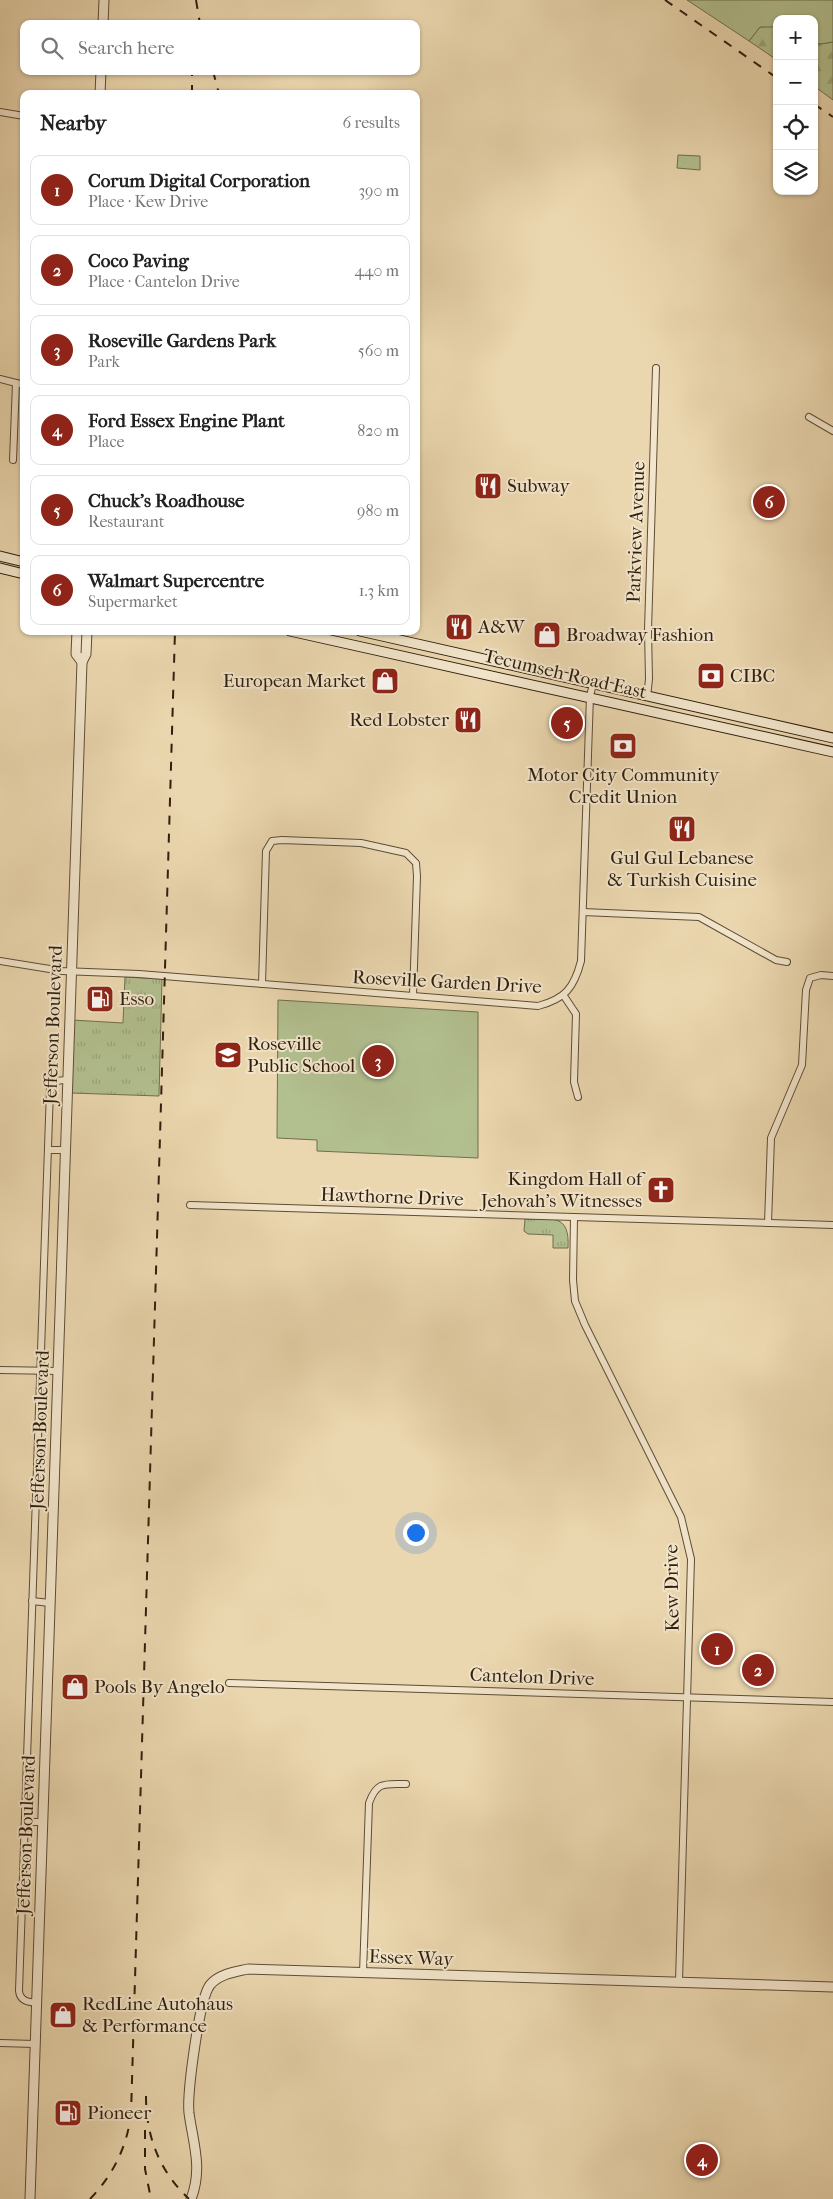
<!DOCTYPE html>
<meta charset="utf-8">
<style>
:root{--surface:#fff;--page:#f2f2f2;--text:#222;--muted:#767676;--line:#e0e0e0;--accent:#8f2418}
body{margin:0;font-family:"IM FELL French Canon",serif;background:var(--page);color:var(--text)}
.controls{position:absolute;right:15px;top:15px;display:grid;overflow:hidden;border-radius:10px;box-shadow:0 1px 4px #0004}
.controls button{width:45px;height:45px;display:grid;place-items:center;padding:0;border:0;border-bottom:1px solid var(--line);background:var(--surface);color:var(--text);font:25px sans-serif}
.you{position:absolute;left:415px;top:1532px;width:18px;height:18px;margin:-12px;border:4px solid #fff;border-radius:50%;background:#1a73e8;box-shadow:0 0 0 8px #1a73e833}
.badge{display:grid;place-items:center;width:32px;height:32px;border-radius:50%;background:var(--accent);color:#fff;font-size:16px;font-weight:700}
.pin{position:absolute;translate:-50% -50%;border:2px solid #fff;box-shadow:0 1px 5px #0006}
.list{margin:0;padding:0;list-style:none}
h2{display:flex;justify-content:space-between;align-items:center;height:65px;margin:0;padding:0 20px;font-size:21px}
h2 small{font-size:16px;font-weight:400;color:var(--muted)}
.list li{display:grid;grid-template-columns:32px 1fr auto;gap:15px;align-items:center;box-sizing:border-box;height:70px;margin:0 10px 10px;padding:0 10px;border:1px solid var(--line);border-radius:10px}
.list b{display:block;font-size:19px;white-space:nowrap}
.list p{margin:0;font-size:16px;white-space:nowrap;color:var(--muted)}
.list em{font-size:16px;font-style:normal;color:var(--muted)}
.icon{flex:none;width:28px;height:28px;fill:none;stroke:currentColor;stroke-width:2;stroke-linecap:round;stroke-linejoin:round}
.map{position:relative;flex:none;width:833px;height:2199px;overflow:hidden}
.search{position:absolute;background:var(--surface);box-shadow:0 1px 4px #0004;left:20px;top:20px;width:400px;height:55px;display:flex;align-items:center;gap:12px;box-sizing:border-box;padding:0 18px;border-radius:10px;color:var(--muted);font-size:19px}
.panel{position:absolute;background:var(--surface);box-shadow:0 1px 4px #0004;left:20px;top:90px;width:400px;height:545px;border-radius:10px}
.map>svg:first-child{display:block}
</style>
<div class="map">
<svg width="833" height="2199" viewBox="0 0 833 2199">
<defs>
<pattern id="grass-tufts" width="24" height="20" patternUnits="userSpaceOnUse" patternTransform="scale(1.25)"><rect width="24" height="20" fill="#b2bf8f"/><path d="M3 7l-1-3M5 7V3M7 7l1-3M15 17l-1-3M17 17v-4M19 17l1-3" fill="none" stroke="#99a47a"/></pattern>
<pattern id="forest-firs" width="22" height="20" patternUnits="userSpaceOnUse" patternTransform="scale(1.25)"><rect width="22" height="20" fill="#b2bf8f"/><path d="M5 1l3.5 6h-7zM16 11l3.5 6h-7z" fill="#99a47a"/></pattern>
</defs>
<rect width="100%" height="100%" fill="#ebd7af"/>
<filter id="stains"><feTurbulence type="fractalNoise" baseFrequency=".004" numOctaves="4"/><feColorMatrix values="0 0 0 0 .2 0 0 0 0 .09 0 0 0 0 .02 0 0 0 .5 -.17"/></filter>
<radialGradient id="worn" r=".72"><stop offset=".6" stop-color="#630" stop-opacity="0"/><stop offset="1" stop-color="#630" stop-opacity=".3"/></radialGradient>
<g fill="url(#grass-tufts)" stroke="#706f4e">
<polygon points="125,977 162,979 159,1096 71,1093 72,1020 123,1023"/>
<path d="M525,1219C552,1219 570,1213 568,1248H553V1235L528,1234L524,1231Z"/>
</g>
<g fill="url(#forest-firs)" stroke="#706f4e">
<polygon points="771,26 777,27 777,60 749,41 760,27"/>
<polygon points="814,42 820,44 833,42 833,100 814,86"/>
</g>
<g fill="#b2bf8f" stroke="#706f4e">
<polygon points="687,0 833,0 833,42 820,44 814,42 814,19 777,19 777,27 760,27 749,41"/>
<polygon points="678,155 700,156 700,170 677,168"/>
<polygon points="278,1000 478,1012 478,1158 317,1151 317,1140 277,1138"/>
</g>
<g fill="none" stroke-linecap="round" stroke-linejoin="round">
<defs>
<g id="minor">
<polyline points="0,112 24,116"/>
<polyline points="0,379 24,385"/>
<polyline points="809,417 833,431"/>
<polyline points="13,460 16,383"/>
<polyline points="647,697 649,679 648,630 656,368"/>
<polyline points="583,912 699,917 776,960 787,962"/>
<path d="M0,961L62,971L139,974L538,1006C565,999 574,988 581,961L590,696L593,684"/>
<polyline points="262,984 266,851 272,841 282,840 361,843 406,853 416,863 417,876 413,996"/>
<polyline points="564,996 576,1014 574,1082 578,1097"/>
<polyline points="48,1150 65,1150"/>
<polyline points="190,1205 833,1225"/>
<polyline points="574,1217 573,1280 575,1301 585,1325 681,1517 691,1559 679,1982"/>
<polyline points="768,1223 771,1138 802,1065 806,990 810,978 821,975 833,976"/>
<polyline points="0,1370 58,1371"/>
<polyline points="32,1601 50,1603"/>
<polyline points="229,1683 833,1702"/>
<polyline points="25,1822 43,1822"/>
<path d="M363,1973L369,1803C377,1781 385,1784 406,1784"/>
<path d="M37,2003C28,2002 20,2001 19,1991L50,1089C54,1081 58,1080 67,1080"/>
<polyline points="0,2043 35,2044"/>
</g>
<g id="tertiary">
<polyline points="103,24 104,0"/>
<polyline points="100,94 101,71"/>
<polyline points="77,631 76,654 82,662"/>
<polyline points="30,2199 82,662 86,654 87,631"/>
<path d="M191,2199C203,2168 193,2143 189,2113C187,2094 199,1999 210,1985C219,1974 235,1972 248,1969L833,1987"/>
</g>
<g id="secondary">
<polyline points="0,556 24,562"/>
<polyline points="0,568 24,574"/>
<polyline points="290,631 833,752"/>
<polyline points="360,631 833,738"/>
</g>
</defs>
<use href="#minor" stroke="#5e4d36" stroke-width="8"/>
<use href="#tertiary" stroke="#5e4d36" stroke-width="11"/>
<use href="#secondary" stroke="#2f1f0e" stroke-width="11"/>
<use href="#minor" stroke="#f2e5cb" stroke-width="6"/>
<use href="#tertiary" stroke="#f2e5cb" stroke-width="9"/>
<use href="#secondary" stroke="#f2e5cb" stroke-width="9"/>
<g stroke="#2f1f0e" stroke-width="2" stroke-dasharray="9 9" stroke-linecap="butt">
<polyline points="196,0 200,24"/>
<polyline points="665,0 777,78"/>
<polyline points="213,71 219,94"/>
<polyline points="192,94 192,71"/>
<polyline points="814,104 833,117"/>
<path d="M146,2096C146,2136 159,2171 189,2199"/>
<polyline points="145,2130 145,2169 151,2199"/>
<path d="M90,2199C113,2175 127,2147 131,2114L175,631"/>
</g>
</g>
<defs>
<symbol id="restaurant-square" viewBox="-11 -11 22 22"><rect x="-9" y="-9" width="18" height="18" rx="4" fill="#8f2418" stroke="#f2e5cb"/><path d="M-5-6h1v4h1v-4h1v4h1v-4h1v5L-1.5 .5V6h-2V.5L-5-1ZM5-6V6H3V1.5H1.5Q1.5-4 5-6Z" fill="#fff"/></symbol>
<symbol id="shop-square" viewBox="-11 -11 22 22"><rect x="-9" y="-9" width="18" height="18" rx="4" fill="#8f2418" stroke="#f2e5cb"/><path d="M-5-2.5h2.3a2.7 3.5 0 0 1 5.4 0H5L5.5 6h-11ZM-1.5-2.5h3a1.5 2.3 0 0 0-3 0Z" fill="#fff"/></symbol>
<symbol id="bank-square" viewBox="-11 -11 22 22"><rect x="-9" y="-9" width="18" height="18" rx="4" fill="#8f2418" stroke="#f2e5cb"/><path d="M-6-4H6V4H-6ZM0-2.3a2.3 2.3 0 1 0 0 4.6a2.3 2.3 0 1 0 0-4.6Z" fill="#fff"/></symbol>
<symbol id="fuel-square" viewBox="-11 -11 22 22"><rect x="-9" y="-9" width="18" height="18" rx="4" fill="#8f2418" stroke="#f2e5cb"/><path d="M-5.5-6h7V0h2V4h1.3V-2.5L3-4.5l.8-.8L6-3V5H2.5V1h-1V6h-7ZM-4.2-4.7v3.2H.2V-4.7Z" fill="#fff"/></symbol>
<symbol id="school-square" viewBox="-11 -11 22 22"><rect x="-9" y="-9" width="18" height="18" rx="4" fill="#8f2418" stroke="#f2e5cb"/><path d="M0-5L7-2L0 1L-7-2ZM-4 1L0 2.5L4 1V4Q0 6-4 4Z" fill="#fff"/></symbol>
<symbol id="church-square" viewBox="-11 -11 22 22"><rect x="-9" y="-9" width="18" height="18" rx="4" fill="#8f2418" stroke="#f2e5cb"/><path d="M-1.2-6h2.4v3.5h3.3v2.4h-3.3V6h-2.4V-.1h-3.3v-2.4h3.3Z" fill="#fff"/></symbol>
</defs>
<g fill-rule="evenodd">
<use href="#restaurant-square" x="472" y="470" width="32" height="32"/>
<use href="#restaurant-square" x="443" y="611" width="32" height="32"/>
<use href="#shop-square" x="531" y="619" width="32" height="32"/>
<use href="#bank-square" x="695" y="660" width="32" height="32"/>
<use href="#shop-square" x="369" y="665" width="32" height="32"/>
<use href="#restaurant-square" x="452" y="704" width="32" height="32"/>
<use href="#bank-square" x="607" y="730" width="32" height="32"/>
<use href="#restaurant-square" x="666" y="813" width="32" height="32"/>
<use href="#fuel-square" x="84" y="983" width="32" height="32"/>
<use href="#school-square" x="212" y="1039" width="32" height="32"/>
<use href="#church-square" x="645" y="1174" width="32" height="32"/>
<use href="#shop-square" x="59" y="1671" width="32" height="32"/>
<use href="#shop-square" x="47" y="1999" width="32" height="32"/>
<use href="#fuel-square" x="52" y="2097" width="32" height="32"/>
</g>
<g text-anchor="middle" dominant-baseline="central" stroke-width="4" stroke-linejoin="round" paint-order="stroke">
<g font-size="19" fill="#2f1f0e" stroke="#f2e5cb" text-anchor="start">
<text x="507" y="486">Subway</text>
<text x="478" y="627">A&amp;W</text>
<text x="566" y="635">Broadway Fashion</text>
<text x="730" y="676">CIBC</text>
<text x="366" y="681" text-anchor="end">European Market</text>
<text x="449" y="720" text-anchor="end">Red Lobster</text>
<text x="623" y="775" text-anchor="middle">Motor City Community<tspan x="623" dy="22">Credit Union</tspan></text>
<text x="682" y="858" text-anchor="middle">Gul Gul Lebanese<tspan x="682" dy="22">&amp; Turkish Cuisine</tspan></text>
<text x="119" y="999">Esso</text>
<text x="247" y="1044">Roseville<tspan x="247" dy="22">Public School</tspan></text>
<text x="642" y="1179" text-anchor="end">Kingdom Hall of<tspan x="642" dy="22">Jehovah's Witnesses</tspan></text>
<text x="94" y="1687">Pools By Angelo</text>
<text x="82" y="2004">RedLine Autohaus<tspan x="82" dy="22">&amp; Performance</tspan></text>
<text x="87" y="2113">Pioneer</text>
</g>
<g font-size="19" fill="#2f1f0e" stroke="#f2e5cb">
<text transform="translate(636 532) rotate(-88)">Parkview Avenue</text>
<text transform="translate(565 674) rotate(13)">Tecumseh Road East</text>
<text transform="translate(447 982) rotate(3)">Roseville Garden Drive</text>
<text transform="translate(53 1025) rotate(-88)">Jefferson Boulevard</text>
<text transform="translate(392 1197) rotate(2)">Hawthorne Drive</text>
<text transform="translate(40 1430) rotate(-88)">Jefferson Boulevard</text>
<text transform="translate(672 1588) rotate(-91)">Kew Drive</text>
<text transform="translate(532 1677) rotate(2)">Cantelon Drive</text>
<text transform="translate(26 1835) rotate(-88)">Jefferson Boulevard</text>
<text transform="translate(411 1958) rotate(2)">Essex Way</text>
</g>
</g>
<rect width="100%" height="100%" filter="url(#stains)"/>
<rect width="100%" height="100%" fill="url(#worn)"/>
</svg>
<div class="controls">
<button>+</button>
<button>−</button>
<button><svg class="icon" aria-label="locate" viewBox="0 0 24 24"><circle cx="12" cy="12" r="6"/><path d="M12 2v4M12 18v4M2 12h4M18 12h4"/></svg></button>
<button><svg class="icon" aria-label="layers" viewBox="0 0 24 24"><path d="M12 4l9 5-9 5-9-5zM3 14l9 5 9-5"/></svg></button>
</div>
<div class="you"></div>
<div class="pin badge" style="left:717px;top:1649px">1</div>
<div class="pin badge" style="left:758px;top:1670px">2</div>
<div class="pin badge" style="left:378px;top:1061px">3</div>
<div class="pin badge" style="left:702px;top:2160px">4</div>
<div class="pin badge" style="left:567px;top:723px">5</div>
<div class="pin badge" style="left:769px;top:502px">6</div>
<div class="search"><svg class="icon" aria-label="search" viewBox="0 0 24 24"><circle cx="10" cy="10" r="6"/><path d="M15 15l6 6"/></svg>Search here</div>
<section class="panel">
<h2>Nearby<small>6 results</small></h2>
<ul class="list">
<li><span class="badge">1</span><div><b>Corum Digital Corporation</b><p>Place · Kew Drive</p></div><em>390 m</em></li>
<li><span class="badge">2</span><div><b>Coco Paving</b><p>Place · Cantelon Drive</p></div><em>440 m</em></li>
<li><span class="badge">3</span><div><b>Roseville Gardens Park</b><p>Park</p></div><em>560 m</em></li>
<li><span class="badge">4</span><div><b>Ford Essex Engine Plant</b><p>Place</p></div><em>820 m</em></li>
<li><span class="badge">5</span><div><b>Chuck's Roadhouse</b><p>Restaurant</p></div><em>980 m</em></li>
<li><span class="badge">6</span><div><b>Walmart Supercentre</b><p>Supermarket</p></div><em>1.3 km</em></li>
</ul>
</section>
</div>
